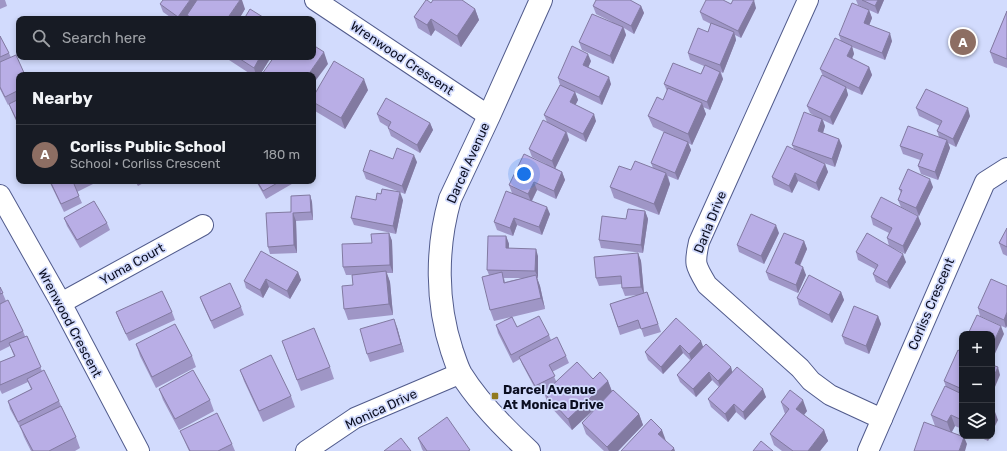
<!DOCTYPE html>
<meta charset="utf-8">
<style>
:root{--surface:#171b24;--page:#20242c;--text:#f1f3f6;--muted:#9ea1a6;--line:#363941;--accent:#0b8043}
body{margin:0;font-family:Rubik,sans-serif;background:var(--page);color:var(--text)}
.controls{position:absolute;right:12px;bottom:12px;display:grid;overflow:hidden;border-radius:8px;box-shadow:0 2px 6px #0003}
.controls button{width:36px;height:36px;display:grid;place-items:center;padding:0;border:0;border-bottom:1px solid var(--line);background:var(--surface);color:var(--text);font:20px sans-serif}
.you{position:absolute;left:524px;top:174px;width:14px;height:14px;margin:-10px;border:3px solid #fff;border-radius:50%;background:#1a73e8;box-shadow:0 0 0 6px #1a73e833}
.badge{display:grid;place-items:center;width:26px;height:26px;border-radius:50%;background:var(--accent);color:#fff;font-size:13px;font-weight:700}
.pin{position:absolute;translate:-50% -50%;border:2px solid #fff;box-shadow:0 1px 4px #0006}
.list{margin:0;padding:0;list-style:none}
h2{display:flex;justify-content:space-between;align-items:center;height:52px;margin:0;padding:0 16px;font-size:17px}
h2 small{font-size:13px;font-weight:400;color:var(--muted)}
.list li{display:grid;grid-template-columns:26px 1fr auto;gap:12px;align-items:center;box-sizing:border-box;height:60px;padding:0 16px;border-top:1px solid var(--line)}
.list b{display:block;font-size:15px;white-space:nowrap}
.list p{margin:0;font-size:13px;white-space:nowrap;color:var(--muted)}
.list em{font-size:13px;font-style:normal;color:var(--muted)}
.icon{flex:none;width:22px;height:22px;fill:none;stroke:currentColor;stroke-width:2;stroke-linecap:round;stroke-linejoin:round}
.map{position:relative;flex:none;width:1007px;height:451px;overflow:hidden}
.search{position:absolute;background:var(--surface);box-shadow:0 2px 6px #0003;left:16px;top:16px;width:300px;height:44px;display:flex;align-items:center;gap:10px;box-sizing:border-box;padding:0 14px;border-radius:8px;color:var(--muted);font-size:15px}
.panel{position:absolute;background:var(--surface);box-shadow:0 2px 6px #0003;left:16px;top:72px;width:300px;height:112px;border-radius:8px}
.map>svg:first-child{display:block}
</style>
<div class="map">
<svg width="1007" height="451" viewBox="0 0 1007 451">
<rect width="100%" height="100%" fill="#d2dbfd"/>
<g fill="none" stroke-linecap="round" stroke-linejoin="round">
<defs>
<g id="street">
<polyline points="315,0 489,116"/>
<path d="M808,0L699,242C694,264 695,265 707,285L800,368L811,381L830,395L882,419"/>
<polyline points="0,195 61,303 139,451"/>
<polyline points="61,303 203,225"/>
<polyline points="306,451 355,418 461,373"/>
<polyline points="868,451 985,182 1007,168"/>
</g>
<path id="secondary" d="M529,451C504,428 479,403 461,374C457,367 455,359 452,351C436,303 436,248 450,199L489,116L541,0"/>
</defs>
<use href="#street" stroke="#515b8c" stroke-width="22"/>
<use href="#secondary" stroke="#515b8c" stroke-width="24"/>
<use href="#street" stroke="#fff" stroke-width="20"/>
<use href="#secondary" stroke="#fff" stroke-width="22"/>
</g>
<g fill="#9f96c6" fill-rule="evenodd">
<polygon points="0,0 5,0 7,6 0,9"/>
<polygon points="856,0 884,0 878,14 858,5"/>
<polygon points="431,3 475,9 479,20 461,47 435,30 431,36 418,28 414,17"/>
<polygon points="160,4 245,9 239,19 188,19 187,15 185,19 173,19 163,12"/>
<polygon points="731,4 756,8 741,38 735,35 736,40 723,73 721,72 723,79 710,110 703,107 706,114 692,145 688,143 691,150 678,180 668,176 670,184 659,215 614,198 610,187 631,170 653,168 651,163 664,132 653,127 648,116 663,100 667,91 664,84 701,74 704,66 690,60 688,53 708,32 711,24 703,20 700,12"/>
<polygon points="593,6 641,6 644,13 634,34 624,28 626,35 613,64 582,50 579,42 612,22 596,14"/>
<polygon points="869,10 872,18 869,25 892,41 885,60 852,47 854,54 852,59 869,67 872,75 862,95 846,88 848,95 833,125 823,120 825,126 823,133 839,139 842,146 835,167 818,161 825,164 828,172 819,191 798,181 792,193 774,185 772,177 794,149 792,145 816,117 810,113 807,106 823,76 820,69 841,41 839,35"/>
<polygon points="1007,11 1007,68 994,63 990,52"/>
<polygon points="0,36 9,53 19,75 19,127 12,112 9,104 8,105 0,89"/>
<polygon points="227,57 271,57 260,75 252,75 229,60"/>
<polygon points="591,61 588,67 611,84 602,105 575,92 578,100 575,105 596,121 586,142 567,132 569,140 555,168 562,172 565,180 556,199 537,190 532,201 550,214 542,235 517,225 513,236 497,230 494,222 512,193 509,185 546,164 532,157 529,149 547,122 544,115 560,85 558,78"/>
<polygon points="368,90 345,129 315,111 313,106 313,97"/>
<polygon points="916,108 970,116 956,147 948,143 950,148 938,180 921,174 918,166 920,160 903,154 900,146 939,137 937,131 940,126 919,116"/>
<polygon points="377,114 430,123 433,130 420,153 391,136 388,128 388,127 380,122"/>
<polygon points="393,159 417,162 405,194 366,179 363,171"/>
<polygon points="49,181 97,181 97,182 77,192 82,203 64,212"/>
<polygon points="135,181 147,181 138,186"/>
<polygon points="256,181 297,181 266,199"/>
<polygon points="933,187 919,216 901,207 898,200 901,193 899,189"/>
<polygon points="310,195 312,202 313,220 296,221 297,253 270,254 268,247 291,212"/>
<polygon points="376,200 403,200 396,234 354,225 351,218"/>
<polygon points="645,211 648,219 643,253 601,248 599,240 626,219"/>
<polygon points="918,216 921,224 905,254 889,246 887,238 889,233 873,225 871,217"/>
<polygon points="64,218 107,223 110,230 80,248 67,226"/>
<polygon points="1007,228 1007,256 1003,254 999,243"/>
<polygon points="389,233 392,241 393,273 387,273 390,282 393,315 348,320 344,309 353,285 352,275 346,275 343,267 372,243"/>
<polygon points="779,233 764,264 739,252 737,245"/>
<path d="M506,236L509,244V248L538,256V278H537L540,286L545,309L512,317L517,327L549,335L551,340L566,356L569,363L552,372L556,381L593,379L608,381L612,391L639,414L643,425L618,451H604L586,434L582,423L598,406L572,430L548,404L544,393L547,389L538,394L522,364L520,359L513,363L498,333L496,325L511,317L494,321L490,310L489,275L487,270ZM504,278H523L505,282Z"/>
<polygon points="804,241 807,249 800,266 806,275 798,293 769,280 766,272"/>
<polygon points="856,252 906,262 890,289 876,282 873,274 875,269 858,260"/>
<polygon points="638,253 641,261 644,293 647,292 661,332 644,337 641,328 620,335 610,304 639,295 625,296 622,288 622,284 599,286 596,278"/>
<polygon points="298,272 301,280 290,299 269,287 263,298 246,288 244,281"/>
<polygon points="1007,286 1006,328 980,316 978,308"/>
<polygon points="0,287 6,301 23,331 25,336 42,371 59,401 62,408 76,437 80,448 75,451 31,451 24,437 21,429 10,409 8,401 31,389 28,382 2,394 0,390 0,362 14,356 10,346 0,351"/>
<polygon points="841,292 844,300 832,323 799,305 797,298"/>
<polygon points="200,297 241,307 244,315 214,329 203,305"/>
<polygon points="116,312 172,312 175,320 129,341 119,320"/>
<polygon points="878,316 881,324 869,354 845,344 842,336"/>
<polygon points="676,318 703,347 731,367 732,372 766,397 745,420 736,412 728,422 711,407 708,399 719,387 712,380 696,397 680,382 677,375 690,360 683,353 663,374 648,360 645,352"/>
<polygon points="397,327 404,352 370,362 367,354"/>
<polygon points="136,344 192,356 196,367 156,388 140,356"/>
<polygon points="286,352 330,367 334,379 301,391"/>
<polygon points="962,352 962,429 955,426 952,432 967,444 935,426 931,415 946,387 944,381"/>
<polygon points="240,370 291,396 295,407 263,422 244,381"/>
<polygon points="159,389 210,400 214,411 179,430 163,400"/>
<polygon points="781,402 807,411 804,415 824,430 828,441 820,451 782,451 774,445 770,434 785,414"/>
<polygon points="180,431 232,444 235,451 189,451"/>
<polygon points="977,436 990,436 988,441"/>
<polygon points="418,438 470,451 423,451 422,449"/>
</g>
<g fill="#827aa1">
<polygon points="190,0 198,0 185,19 179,19 178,17"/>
<polygon points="240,0 242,0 245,9 239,19 227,19"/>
<polygon points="754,0 756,8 741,38 738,31"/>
<polygon points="878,0 884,0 878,14 875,6"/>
<polygon points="641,6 644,13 634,34 631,26"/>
<polygon points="475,9 479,20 461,47 457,36"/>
<polygon points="869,10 872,18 867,31 864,23"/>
<polygon points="431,19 435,30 431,36 427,25"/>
<polygon points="623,27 626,35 613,64 610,56"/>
<polygon points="734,32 736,40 723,73 720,65"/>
<polygon points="890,33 892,41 885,60 882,53"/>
<polygon points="852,46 854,54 849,64 847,56"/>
<polygon points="324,52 328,64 313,84 313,75 308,75"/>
<polygon points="588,54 591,61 586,73 583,65"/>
<polygon points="260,57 271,57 260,75 256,75 254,68"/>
<polygon points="869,67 872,75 862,95 859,88"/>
<polygon points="720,72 723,79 710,110 707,102"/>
<polygon points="609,77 611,84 602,105 599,97"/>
<polygon points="364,79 368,90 345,129 341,118"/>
<polygon points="846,87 848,95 833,125 830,117"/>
<polygon points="575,92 578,100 573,110 570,102"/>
<polygon points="702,103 706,114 692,145 688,134"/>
<polygon points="968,108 970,116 956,147 953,139"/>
<polygon points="594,114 596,121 586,142 583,134"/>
<polygon points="822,119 825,126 821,139 818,131"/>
<polygon points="430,123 433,130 420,153 417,145"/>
<polygon points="566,132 569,140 555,169 552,161"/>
<polygon points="839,139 842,146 835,167 832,159"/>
<polygon points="947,140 950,148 938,180 935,172"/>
<polygon points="688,142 691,150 678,180 675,173"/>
<polygon points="414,155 417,162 405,194 402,186"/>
<polygon points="825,164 828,172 819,191 816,183"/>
<polygon points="562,172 565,180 556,199 554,191"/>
<polygon points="666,173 670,184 659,215 654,204"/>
<polygon points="795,173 798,181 792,193 789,186"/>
<polygon points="930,179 933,187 919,216 916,208"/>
<polygon points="534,182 537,190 531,202 528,194"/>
<polygon points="400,192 403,200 396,234 393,226"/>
<polygon points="310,195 312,202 313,220 311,212"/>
<polygon points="547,207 550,214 542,235 539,227"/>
<polygon points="645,211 648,219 643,253 641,245"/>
<polygon points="293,213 296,221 297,253 294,245"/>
<polygon points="918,216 921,224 905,254 903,246"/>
<polygon points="514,218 517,225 513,236 510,228"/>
<polygon points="776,225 779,233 764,264 761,256"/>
<polygon points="389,233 392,241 393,273 390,265"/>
<polygon points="506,236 509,244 508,256 506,248"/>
<polygon points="804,241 807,249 797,271 795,263"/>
<polygon points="536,249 538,256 538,278 535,271"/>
<polygon points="638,253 641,261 644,294 641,287"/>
<polygon points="903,254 906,262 890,289 887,282"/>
<polygon points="803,267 806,275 798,293 796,285"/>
<polygon points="386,271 390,282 393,315 389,304"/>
<polygon points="298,272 301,280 290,299 287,291"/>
<polygon points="536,275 540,286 545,309 541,298"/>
<polygon points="266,279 269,287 263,298 260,290"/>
<polygon points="841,292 844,300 832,323 829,315"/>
<polygon points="1007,312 1007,326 1006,328 1004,320"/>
<polygon points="878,316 881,324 869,354 866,346"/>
<polygon points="394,319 397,327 404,352 401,344"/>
<polygon points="1001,326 1004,334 992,360 992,346"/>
<polygon points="701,341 704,349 692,362 689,354"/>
<polygon points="680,345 683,353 663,374 661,367"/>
<polygon points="731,367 733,375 721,388 718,381"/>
<polygon points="998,367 1000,375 992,394 992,380"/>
<polygon points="709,372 712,380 696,397 693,389"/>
<polygon points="608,381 612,392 572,430 568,419"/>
<polygon points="763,389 766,397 745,420 743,412"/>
<polygon points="803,400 807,411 800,420 796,409"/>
<polygon points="734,404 736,412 728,422 725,414"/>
<polygon points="994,409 998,420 992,432 992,412"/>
<polygon points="639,414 643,425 618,451 609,451 607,447"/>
<polygon points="951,415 955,426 951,433 947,422"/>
<polygon points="662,430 666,441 658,434"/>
<polygon points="824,430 828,441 820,451 808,451"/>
<polygon points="986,436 990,436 988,441"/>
<polygon points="964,437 967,444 965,451 959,451"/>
<polygon points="674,448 675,451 671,451"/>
</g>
<g fill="#b9aee6" stroke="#827aa1">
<polygon points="163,0 190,0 178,17 160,4"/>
<polygon points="197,0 240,0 227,19 193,19 187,15"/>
<polygon points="426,0 427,0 431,3 433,0 462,0 475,9 457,36 431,19 427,25 414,17"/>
<polygon points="596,0 630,0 641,6 631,26 593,6"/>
<polygon points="706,0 723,0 731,4 733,0 754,0 738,31 700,12"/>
<polygon points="862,0 878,0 875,6"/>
<polygon points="852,3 869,10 864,23 890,33 882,53 839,35"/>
<polygon points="250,9 266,19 244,19"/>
<polygon points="1007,11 1007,59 990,52"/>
<polygon points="592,14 623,27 610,56 579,42"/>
<polygon points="711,23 734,32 720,65 688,53 698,28 708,32"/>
<polygon points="0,36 9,53 0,57"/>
<polygon points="835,38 852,46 847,56 869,67 859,88 820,69"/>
<polygon points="313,45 324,52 308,75 263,75 262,74 274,57 313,57"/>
<polygon points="572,46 588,54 583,65 609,77 599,97 558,78"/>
<polygon points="16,55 25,75 19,75 19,90 5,97 0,87 0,62"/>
<polygon points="237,57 260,57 254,68"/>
<polygon points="334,61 364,79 341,118 313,102 313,97"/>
<polygon points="673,63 701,74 705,65 720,72 707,102 664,84"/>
<polygon points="822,75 846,87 830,117 807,106"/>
<polygon points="560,85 575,92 570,102 594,114 583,134 544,115"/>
<polygon points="668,88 702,103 688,134 648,116 657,97 663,100"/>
<polygon points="926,89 968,108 953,139 937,131 942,121 916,108"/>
<polygon points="386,98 430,123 417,145 388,128 391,122 377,114"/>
<polygon points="19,99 19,125 9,104"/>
<polygon points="804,112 822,119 818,131 839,139 832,159 792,145"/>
<polygon points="543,120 566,132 552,161 529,149"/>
<polygon points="908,126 947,140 935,172 918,166 923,154 900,146"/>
<polygon points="664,132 688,142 675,173 651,163"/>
<polygon points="787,146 825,164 816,183 795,173 789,186 772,177"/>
<polygon points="397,148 414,155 402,186 363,171 370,150 393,159"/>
<polygon points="524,154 562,172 554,191 534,182 528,194 509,185"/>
<polygon points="635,161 666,173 654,204 610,187 619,166 631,170"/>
<polygon points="908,169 930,179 916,208 898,200 902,190 899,189"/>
<polygon points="50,181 80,181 74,184 79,196 61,204"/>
<polygon points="257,181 281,181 263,191"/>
<polygon points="382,189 400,192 393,226 351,218 356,196 376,200 377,193 381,194"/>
<polygon points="506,191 547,207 539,227 514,218 510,228 494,222"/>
<polygon points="310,195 311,212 293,213 294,245 268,247 266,213 291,212 291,196"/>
<polygon points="881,197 918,216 903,246 887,238 892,228 871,217"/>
<polygon points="94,201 107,223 77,240 64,218"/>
<polygon points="628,209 645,211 641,245 599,240 602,216 626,219"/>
<polygon points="751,214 776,225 761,256 737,245"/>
<polygon points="1007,228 1007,247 999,243"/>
<polygon points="389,233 390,265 343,267 342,244 372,243 371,234"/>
<polygon points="784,233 804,241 795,263 803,267 796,285 766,272"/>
<polygon points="867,233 903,254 887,282 873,274 878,265 856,252"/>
<polygon points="488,236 506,236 506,248 536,249 535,271 487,270"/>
<polygon points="261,251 298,272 287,291 266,279 260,290 244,281"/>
<polygon points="638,253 641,287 622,288 621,276 596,278 594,257"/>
<polygon points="386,271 389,304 344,309 342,286 353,285 352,275"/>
<polygon points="502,272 504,283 536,275 541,298 490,310 482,277"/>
<polygon points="809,275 841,292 829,315 797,298"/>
<polygon points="991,279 1007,286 1007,312 1004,320 978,308"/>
<polygon points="230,283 241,307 211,321 200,297"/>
<polygon points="0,287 3,293 0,294"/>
<polygon points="162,291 172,312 126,334 116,312"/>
<polygon points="647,292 658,324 641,329 638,320 618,327 610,304"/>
<polygon points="8,300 23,331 0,342 0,304"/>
<polygon points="854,306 878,316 866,346 842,336"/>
<polygon points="977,315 1001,326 992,346 992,334 968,334"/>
<polygon points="539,316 549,335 511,355 496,325 512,317 517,327"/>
<polygon points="676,318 701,341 689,354 680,345 661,367 645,352"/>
<polygon points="394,319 401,344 367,354 360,329"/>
<polygon points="175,324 192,356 152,377 136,344"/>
<polygon points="314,328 330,367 297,380 282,341"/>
<polygon points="27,336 41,367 0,385 0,362 15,356 9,343"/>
<polygon points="557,337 566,356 549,365 555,376 535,386 519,357"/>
<polygon points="706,344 731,367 718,381 709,372 693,389 677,375"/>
<polygon points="958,350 962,352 962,389 944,381"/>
<polygon points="271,355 291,396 259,411 240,370"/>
<polygon points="577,362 593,379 600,372 608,381 568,419 544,393"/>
<polygon points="992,365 998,367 992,380"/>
<polygon points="737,367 763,389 743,412 734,404 725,414 708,399"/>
<polygon points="44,370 59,401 18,422 8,401 32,389 27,379"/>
<polygon points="193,370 210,400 175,419 159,389"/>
<polygon points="945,386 962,394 962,420 951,415 947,422 931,415"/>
<polygon points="613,390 639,414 607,447 582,423"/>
<polygon points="790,390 803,400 796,409 824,430 808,451 793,451 770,434 789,409 781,402"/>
<polygon points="61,406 76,437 49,451 33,451 20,426"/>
<polygon points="217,413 232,444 218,451 190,451 180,431"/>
<polygon points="447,417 470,450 468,451 427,451 418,438"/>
<polygon points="651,419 662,430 658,434 674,448 671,451 621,451"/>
<polygon points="924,422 964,437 959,451 914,451"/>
<polygon points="401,438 411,451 384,451"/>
<polygon points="761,441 773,451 753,451"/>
</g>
<rect fill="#917920" stroke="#d2dbfd" stroke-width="1.5" x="491" y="392" width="8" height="8" rx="2"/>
<g text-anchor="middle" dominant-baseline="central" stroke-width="3.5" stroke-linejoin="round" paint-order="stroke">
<g font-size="13" fill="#0b0e21" stroke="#d2dbfd">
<text transform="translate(402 58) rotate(34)">Wrenwood Crescent</text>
<text transform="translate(468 163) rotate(-66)">Darcel Avenue</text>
<text transform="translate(710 222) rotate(-68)">Darla Drive</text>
<text transform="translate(132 264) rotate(-29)">Yuma Court</text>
<text transform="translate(931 304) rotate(-67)">Corliss Crescent</text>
<text transform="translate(70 323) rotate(62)">Wrenwood Crescent</text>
<text transform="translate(381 409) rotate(-25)">Monica Drive</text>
</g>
<g font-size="13" font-weight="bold" fill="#0b0e21" stroke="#d2dbfd" text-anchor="start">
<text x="503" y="389">Darcel Avenue<tspan x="503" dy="15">At Monica Drive</tspan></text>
</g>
</g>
</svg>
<div class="controls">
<button>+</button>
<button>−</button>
<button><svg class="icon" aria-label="layers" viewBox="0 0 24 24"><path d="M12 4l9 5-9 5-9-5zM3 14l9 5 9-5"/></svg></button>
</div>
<div class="you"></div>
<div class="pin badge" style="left:963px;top:42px;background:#8d6e63">A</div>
<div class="search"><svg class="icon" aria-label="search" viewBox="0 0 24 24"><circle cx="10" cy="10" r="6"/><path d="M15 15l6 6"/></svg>Search here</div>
<section class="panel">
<h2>Nearby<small></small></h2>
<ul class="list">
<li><span class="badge" style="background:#8d6e63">A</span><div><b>Corliss Public School</b><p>School · Corliss Crescent</p></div><em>180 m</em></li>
</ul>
</section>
</div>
